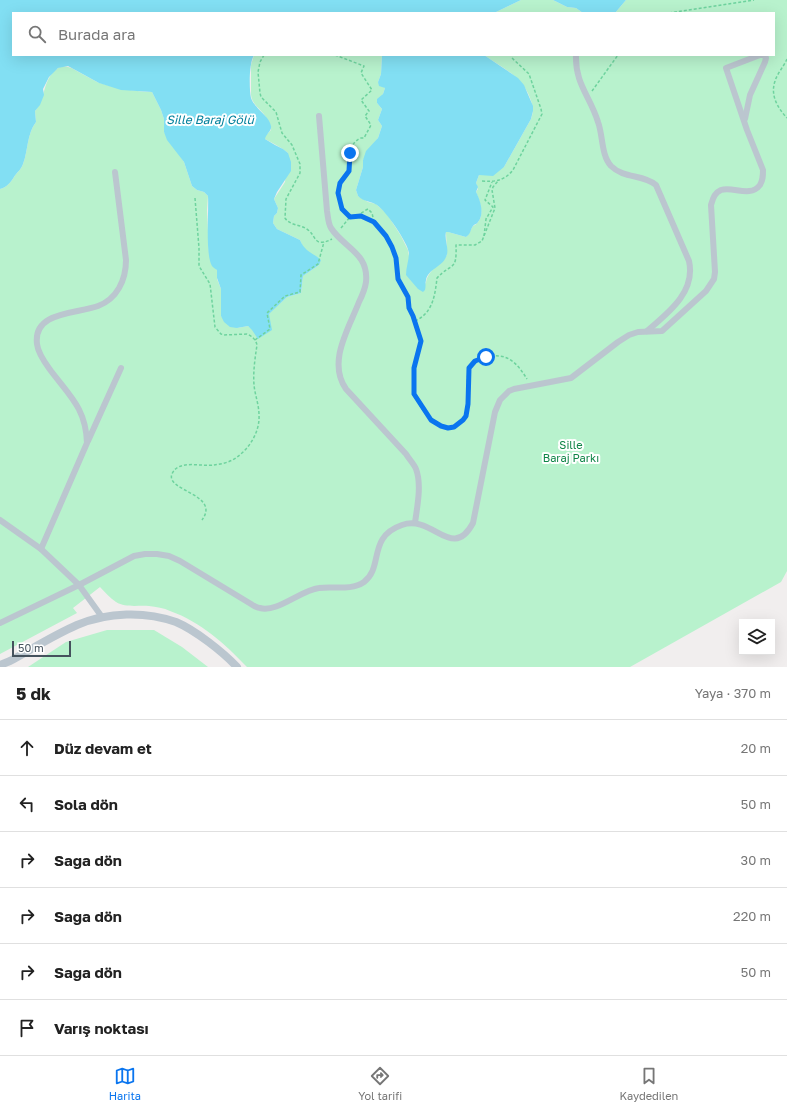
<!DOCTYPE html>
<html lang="tr">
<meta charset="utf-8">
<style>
:root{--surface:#fff;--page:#f6f6f6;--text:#222;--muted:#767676;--line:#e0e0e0;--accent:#0a75ef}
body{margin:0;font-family:"Golos Text",sans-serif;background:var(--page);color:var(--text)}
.controls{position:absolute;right:12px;bottom:12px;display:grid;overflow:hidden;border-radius:0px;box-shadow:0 4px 16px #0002}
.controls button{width:36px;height:36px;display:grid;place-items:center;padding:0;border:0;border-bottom:1px solid var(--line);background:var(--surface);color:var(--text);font:20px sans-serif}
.scale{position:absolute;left:12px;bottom:10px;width:59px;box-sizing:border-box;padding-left:4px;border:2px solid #45525d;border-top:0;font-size:11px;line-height:14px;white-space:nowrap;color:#45525d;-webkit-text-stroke:3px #fff;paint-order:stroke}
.stop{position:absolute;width:12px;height:12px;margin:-9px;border:3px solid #0a75ef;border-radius:50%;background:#fff}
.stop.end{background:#0a75ef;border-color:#fff;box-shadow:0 1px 4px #0008}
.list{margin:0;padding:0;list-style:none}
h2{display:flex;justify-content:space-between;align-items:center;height:52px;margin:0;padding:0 16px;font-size:17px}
h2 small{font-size:13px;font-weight:400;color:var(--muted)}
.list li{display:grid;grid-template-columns:26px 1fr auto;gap:12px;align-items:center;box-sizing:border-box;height:56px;padding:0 16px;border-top:1px solid var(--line)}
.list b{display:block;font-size:15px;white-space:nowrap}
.list em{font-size:13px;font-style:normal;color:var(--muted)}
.icon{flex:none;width:22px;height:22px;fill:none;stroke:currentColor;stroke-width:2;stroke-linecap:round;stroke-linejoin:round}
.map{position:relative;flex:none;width:787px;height:667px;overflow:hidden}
.search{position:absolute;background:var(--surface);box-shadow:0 4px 16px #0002;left:12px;right:12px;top:12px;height:44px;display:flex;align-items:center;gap:10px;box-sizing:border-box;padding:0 14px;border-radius:0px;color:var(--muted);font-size:15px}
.sheet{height:388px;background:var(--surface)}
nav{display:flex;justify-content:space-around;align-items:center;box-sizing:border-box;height:56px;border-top:1px solid var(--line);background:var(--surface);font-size:11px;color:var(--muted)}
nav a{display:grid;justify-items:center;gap:2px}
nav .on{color:var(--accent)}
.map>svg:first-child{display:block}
</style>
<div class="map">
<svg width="787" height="667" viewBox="0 0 787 667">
<rect width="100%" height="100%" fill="#f1eeee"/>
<g fill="#b8f2cd">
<polygon points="521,0 553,0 567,7 576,8 583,13 494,13"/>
<path d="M626,0H787V571L781,582L630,667H247C225,644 201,622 170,611C164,608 156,607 149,606C138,605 126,608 116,602C110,598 105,592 100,587L73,608L77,613L0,654V189C7,187 10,183 14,177C17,172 21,170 23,164C28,151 27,133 36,122L35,111C46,99 42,79 58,68C64,65 70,67 75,70C82,74 90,78 97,82C110,87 138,92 152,92L161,110L164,119V132L184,162L192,186L197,190L204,192L208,196L207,210L209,254L217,270V279L221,289V316L237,328L248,326L252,329L287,297L301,293L303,276L319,265L303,247L300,240L277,229L273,223L274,216L277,213L278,208L274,199L285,182L288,153C281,147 272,143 265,139V136L271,130C269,126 268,121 266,117C261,109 252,105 251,95V65L254,55H382L381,74L378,82L385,88L383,94L377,103L382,109L378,120L382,126L378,138L363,160V167L356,190L358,196L368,202L376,204L387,214L401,236L408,250L409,256L426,284C426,272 441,263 447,255L446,232H448L466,237C470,234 470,230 473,226C475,225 477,224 478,222C485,214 479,199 476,192L478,189L476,183L479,175L504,167L531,119C534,111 533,106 530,98C522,76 502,68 484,55H774V13H615Z"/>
<polygon points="107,630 154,630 182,647 208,667 28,667 66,642"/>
</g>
<g fill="#82dff3">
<path d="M0,0H521L494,13H13V55H254C249,63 249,89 251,98C252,101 254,104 256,106C261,113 269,117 271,126C272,131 266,134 265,139L275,145L283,149L288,153L291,162V171L277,192L274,199L278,208L277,213L274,216L273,223L277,229L300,240C305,252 312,252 321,260L319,265L303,276L301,293L287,297L269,314L272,330L258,339L252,330L248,326L237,328L230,327L224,322L221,316V289L217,278V270C215,269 213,267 212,266C205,254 209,211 208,196L204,192L197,190L192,186L184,162L167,140L164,132V119L161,110L152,92L121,90L99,83L68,66L58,68L49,77L43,89L44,95L40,105L35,111L36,122C27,133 28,151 23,164C21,170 17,172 14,177C10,183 7,187 0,189Z"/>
<polygon points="553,0 626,0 615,13 583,13 576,8 567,7"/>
<path d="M382,55H484L518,78L524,85L533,106V111L531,119L504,167L493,176L479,175L476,183L478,187L476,192C480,199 485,214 478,222C476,225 476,223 473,226C470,230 471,234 466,237L448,232H446C444,240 450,250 446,257C442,267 428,269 426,280C425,283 426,287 425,290L423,292L418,289L406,275C406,267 409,260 409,253C408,243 386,211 377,205C371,201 364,202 358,196L356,190L363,167V160L366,151L378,138L382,126L378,120L382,109L377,103V99L383,94L385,88L379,86L378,82L381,74Z"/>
</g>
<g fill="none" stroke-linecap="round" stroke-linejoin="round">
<g stroke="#6ed39e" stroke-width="1.5" stroke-dasharray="3 2" stroke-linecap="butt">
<polyline points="669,13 754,0"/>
<path d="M264,55L260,62L258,72L260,93L261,97L276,112L282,133L292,145L300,164V173L286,199L285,218C290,226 301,224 308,230C313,233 314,240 319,242C324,243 328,241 332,239"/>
<path d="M335,55L364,66L361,73L372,90L361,100L369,111L365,116L371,125L364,138H360C346,147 353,156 349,169C347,174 343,178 340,182C334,195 341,208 350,217"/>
<path d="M787,59C784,66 777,74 775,81C770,96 778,108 787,118"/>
<polyline points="592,91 618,55"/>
<path d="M482,181C495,182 504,181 513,170L542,114L541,109L529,74L512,58V55"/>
<path d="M195,198L199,248V266L210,284L215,327L221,334L224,335L247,334C252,336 256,340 257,345C255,358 253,372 254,385C255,395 259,405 259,415C260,431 250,448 237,457C231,462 222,464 214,465C202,467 178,459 172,474C165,491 221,494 202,520"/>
<polyline points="357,216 366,210 368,209 372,213 374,222"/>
<path d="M341,228L350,217C355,217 360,216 365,217C380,222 392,242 395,257C397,264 395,271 398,278C400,283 404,288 407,294C409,298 407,304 409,308C412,318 421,333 421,342C421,348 417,354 416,360C413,369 412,390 416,398C422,410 431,425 445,427C449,428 453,427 457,425C477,413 463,387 469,369C471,362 477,360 483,358C505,351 516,361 527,379"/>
<polyline points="484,236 486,219 493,207 485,200 492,182"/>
<path d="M415,321C433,313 435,295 437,278C452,262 457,272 456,245H475L482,241L495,208L492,190L493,187L498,181"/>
<polyline points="255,340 270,329 267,313 285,296 300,292 301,275 318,264 324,242"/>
</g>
<g stroke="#bbc6cf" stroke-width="6">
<path d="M576,55C575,84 590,96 598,122C603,135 601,155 611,166C624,179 643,174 656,185L689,261C696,292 668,313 647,331"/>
<path d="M319,116L327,211C328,216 328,223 331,228C344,248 369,253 366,282C365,289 362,296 359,302C349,328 327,362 346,389L406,454C409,459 414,464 416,469C422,485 417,507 415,523"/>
<polyline points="745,119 750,95 765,62 766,58 764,55 761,55"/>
<polyline points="88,441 121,368"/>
<polyline points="0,520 41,549 79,585 102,617"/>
<path d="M41,549L87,443C86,409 70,396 51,371C46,364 38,354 37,344C33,311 77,314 98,306C117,299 126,280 126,260L115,172"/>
<path d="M0,623L79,585L134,556L145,554H157L169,556L180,561L251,604C254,606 257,608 260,608C277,613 301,590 319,588C333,586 351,591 364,582C384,567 367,537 402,525C433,514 452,562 473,523L495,412L500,400L509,391L514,389L571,378L618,342L629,335L638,332L662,331L706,291L714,279L715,272L711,205C713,199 714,193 721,190C733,186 750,198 760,185C763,180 763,176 763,170L747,130L726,68L760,55"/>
</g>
<path stroke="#bbc6cf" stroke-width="8" d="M0,665L10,661C32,649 54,635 77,625C108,612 145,611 176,622C195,630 223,652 237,667"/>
</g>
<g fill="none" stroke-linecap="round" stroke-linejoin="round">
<polyline stroke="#0a75ef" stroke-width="5" points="350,153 349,171 340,183 338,193 342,209 350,217 361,216 374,222 386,236 392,247 396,258 398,279 408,297 409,308 413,316 421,341 414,368 414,394 431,420 441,426 448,428 454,427 463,420 466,416 468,404 469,368 475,361 486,357"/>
</g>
<g text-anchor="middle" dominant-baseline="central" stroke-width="4" stroke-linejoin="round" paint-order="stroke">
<g font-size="11" fill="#0f8547" stroke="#fff">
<text x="571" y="444">Sille<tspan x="571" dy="13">Baraj Parkı</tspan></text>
</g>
<g font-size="12" font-style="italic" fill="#03809c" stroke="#fff">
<text x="210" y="119">Sille Baraj Gölü</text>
</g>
</g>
</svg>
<div class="controls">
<button><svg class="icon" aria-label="layers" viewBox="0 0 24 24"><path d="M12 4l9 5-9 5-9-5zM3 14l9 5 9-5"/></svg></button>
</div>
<div class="scale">50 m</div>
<div class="stop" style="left:486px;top:357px"></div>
<div class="stop end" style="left:350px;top:153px"></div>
<div class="search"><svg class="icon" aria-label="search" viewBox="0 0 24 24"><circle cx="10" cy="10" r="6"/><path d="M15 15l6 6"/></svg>Burada ara</div>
</div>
<section class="sheet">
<h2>5 dk<small>Yaya · 370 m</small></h2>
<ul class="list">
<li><svg class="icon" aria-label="ahead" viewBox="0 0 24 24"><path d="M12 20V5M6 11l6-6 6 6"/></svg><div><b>Düz devam et</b></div><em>20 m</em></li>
<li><svg class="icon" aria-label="left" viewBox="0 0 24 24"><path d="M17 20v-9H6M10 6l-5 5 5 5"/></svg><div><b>Sola dön</b></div><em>50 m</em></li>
<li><svg class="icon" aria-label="right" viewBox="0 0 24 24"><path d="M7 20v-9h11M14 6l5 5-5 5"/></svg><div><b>Sağa dön</b></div><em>30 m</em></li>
<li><svg class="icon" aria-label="right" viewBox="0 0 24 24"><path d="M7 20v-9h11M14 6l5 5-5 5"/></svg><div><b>Sağa dön</b></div><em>220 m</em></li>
<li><svg class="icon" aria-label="right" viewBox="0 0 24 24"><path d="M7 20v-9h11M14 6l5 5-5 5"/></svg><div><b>Sağa dön</b></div><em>50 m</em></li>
<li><svg class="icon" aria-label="arrive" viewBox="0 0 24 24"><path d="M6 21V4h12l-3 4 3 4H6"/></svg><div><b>Varış noktası</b></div></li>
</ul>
</section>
<nav>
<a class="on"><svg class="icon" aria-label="map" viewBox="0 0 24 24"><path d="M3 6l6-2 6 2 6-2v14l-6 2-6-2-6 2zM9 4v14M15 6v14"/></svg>Harita</a>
<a><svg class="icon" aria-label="directions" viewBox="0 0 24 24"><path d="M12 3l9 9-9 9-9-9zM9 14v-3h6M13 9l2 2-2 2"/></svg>Yol tarifi</a>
<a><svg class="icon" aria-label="saved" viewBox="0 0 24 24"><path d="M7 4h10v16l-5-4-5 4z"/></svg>Kaydedilen</a>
</nav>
